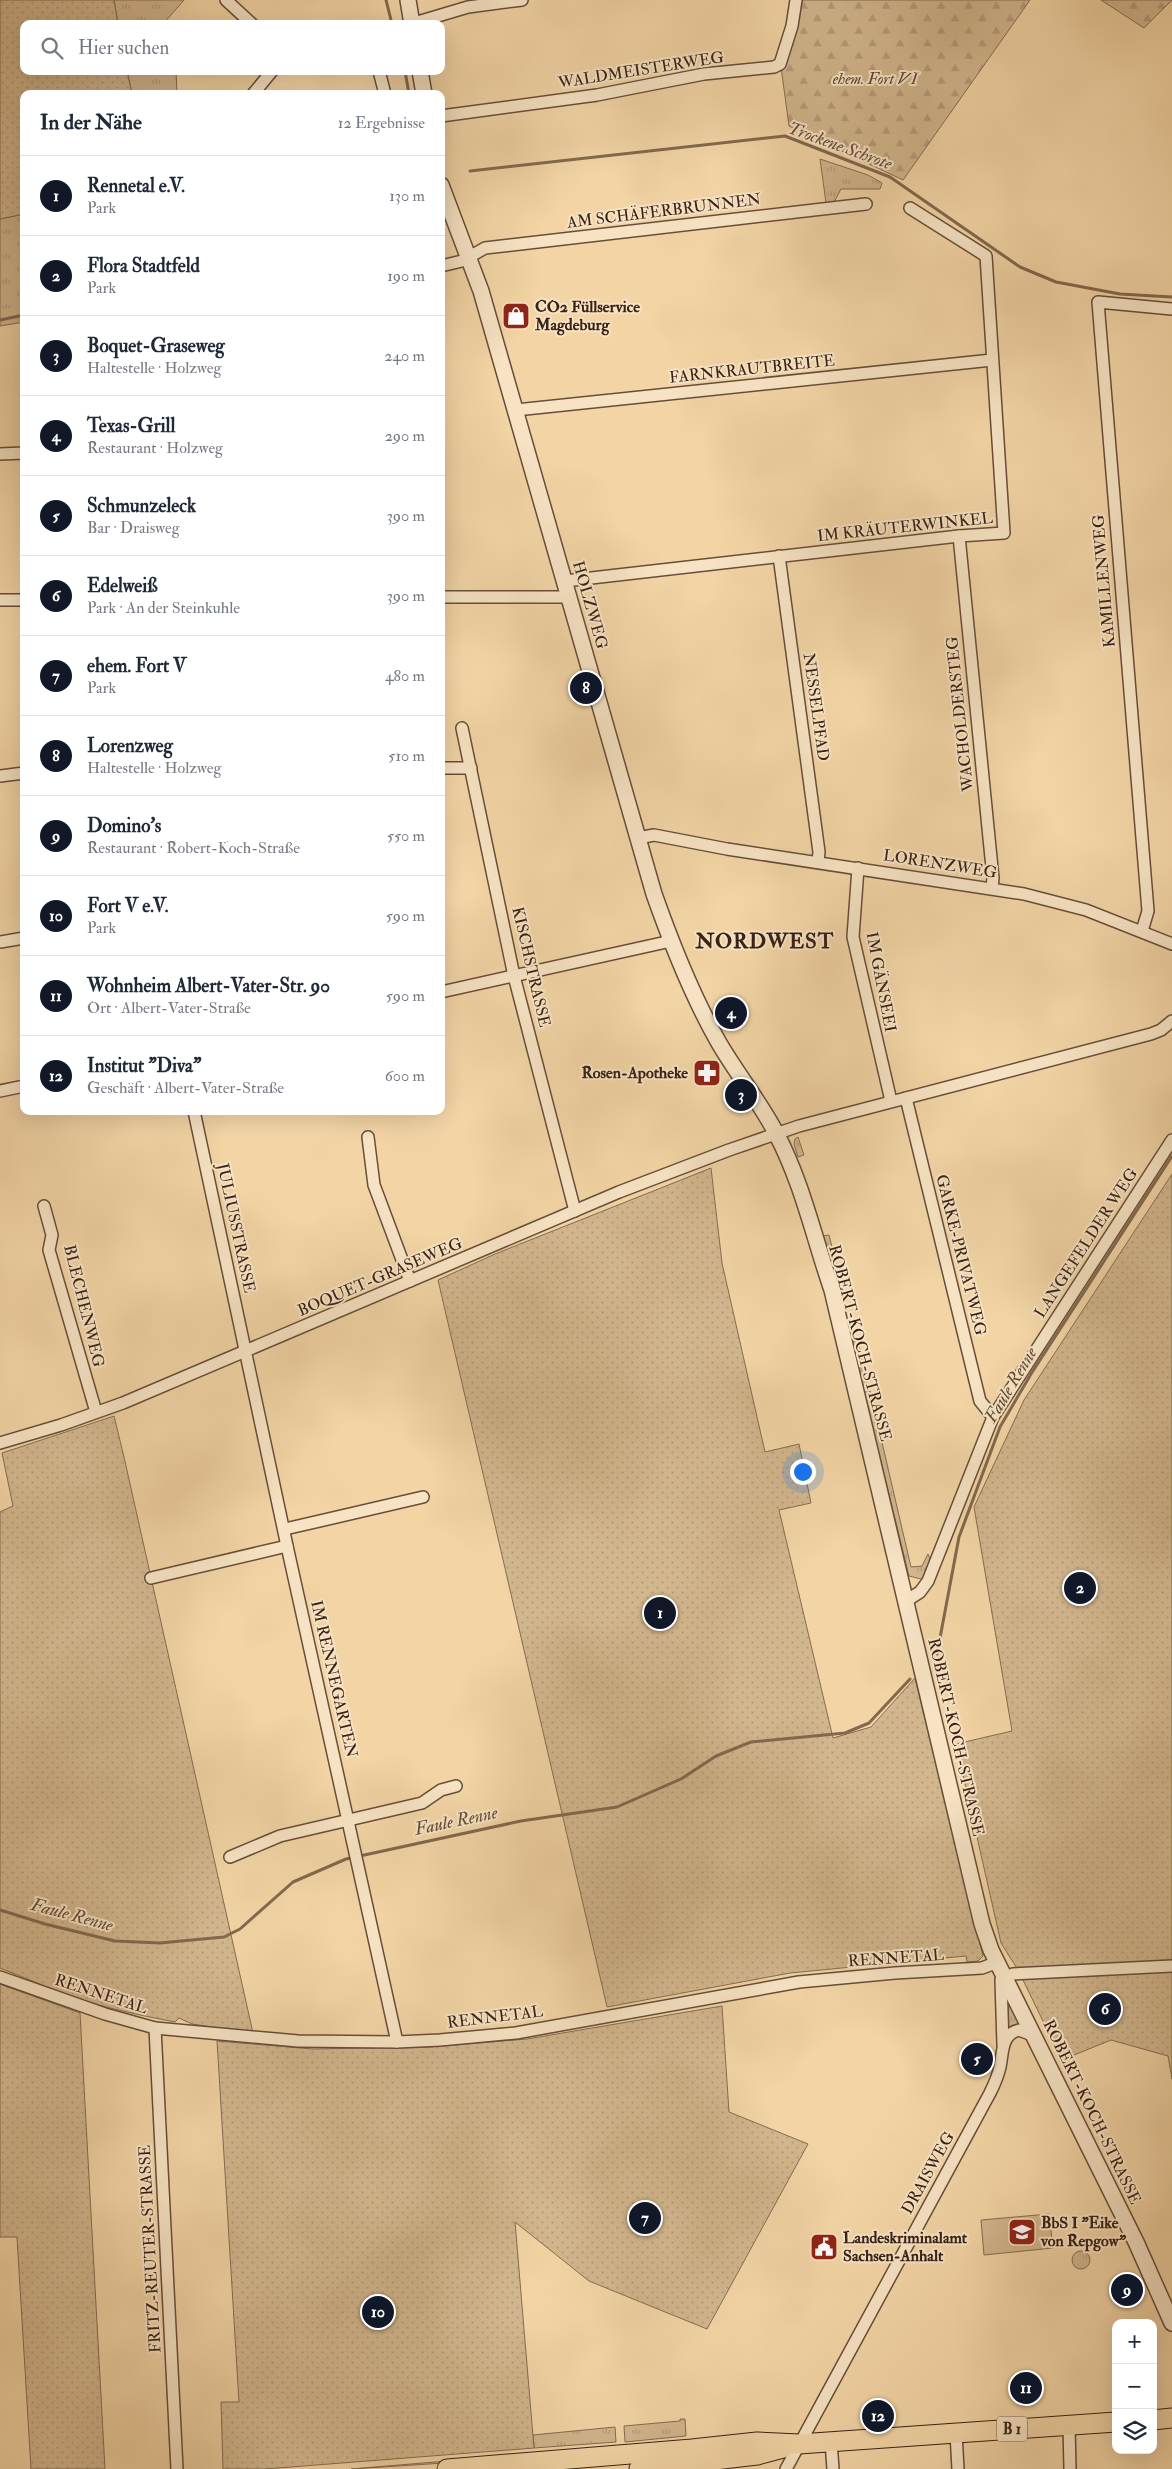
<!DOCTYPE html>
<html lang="de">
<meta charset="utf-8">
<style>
:root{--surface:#fff;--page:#f2f2f3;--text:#1f2937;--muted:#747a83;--line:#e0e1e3;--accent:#111827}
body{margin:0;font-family:"IM FELL Double Pica",serif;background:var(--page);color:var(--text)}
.controls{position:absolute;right:15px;bottom:15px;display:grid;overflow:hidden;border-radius:10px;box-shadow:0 5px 20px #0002}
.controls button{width:45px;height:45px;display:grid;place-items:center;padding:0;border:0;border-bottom:1px solid var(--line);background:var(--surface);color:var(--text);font:25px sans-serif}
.you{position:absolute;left:802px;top:1471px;width:18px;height:18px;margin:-12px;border:4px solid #fff;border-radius:50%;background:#1a73e8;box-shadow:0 0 0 8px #1a73e833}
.badge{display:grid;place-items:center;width:32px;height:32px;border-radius:50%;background:var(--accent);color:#fff;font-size:16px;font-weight:700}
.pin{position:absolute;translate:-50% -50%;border:2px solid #fff;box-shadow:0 1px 5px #0006}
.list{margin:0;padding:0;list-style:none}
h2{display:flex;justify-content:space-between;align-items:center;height:65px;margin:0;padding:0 20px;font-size:21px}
h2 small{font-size:16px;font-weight:400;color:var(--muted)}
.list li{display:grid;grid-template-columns:32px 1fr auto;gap:15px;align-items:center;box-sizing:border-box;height:80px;padding:0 20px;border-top:1px solid var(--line)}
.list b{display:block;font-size:19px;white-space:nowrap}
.list p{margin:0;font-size:16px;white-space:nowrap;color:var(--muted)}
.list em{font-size:16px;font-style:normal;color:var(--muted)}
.icon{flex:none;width:28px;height:28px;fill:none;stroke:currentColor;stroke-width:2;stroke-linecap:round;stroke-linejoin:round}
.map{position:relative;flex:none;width:1172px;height:2469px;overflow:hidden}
.search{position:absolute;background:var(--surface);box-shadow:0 5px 20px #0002;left:20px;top:20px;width:425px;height:55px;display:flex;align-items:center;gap:12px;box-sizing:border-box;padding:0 18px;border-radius:10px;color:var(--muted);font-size:19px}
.panel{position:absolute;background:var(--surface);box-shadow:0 5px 20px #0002;left:20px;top:90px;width:425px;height:1025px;border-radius:10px}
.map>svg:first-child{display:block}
</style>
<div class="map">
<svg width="1172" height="2469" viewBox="0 0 1172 2469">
<defs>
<pattern id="grass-tufts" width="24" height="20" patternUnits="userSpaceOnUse" patternTransform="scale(1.25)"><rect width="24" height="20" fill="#d2b68d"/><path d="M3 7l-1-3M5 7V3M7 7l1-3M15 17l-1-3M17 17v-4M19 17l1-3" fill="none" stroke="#b59c79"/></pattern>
<pattern id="forest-firs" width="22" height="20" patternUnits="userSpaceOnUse" patternTransform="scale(1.25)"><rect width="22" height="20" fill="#d2b68d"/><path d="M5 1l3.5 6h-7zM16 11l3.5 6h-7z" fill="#b59c79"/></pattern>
<pattern id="park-dots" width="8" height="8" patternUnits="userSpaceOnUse" patternTransform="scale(1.25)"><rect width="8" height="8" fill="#d2b68d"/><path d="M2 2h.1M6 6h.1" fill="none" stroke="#b59c79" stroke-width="1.8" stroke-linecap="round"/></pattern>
</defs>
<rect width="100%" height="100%" fill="#f2d4a5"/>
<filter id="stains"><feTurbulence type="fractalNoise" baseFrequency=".004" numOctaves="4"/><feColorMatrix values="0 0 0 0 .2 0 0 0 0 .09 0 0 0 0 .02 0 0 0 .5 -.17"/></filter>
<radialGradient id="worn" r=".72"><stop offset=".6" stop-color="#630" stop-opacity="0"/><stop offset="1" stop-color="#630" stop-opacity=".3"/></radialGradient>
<g fill="url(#grass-tufts)" stroke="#856c52">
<polygon points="114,0 184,0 163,24 118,24"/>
<polygon points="127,71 176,71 177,94 132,94"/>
<polygon points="820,159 868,175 882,183 880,189 841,189 834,202 826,203"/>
<polygon points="24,214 24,322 0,326 0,219"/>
<polygon points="798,1137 804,1155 798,1157 794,1144 795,1139"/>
<polygon points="829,1235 833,1251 827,1251 822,1236"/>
<polygon points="836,1263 847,1300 842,1300 831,1265"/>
<polygon points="858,1340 862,1360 856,1359 852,1342"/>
<polygon points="863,1366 867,1384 861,1386 858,1369"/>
<polygon points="870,1391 911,1567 922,1566 928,1554 931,1562 926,1574 921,1579 909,1576 864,1392"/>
<polygon points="1009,2002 1021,2024 1008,2027"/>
<circle cx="1081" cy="2260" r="9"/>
<polygon points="680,2419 685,2419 686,2436 625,2442 624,2426 680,2421"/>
<polygon points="615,2427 616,2442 534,2448 533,2435"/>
<polygon points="459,2460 460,2462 351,2469"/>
</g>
<g fill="url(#forest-firs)" stroke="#856c52">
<polygon points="798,0 1030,0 903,180 789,126 781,67"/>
<polygon points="1101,0 1172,0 1144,28"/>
</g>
<g fill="url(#park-dots)" stroke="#856c52">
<polygon points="0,0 114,0 118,24 24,24 24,71 127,71 132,94 24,94 24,214 0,219"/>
<polygon points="711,1168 722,1263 765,1452 799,1444 811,1503 779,1510 833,1738 871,1727 915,1678 983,1956 978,1961 967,1962 966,1956 790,1973 607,2007 438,1280 495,1254"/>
<polygon points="1172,1174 1172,1962 1018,1970 1001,1943 956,1744 1012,1731 974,1507 1024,1400"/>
<path d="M114,1416L124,1457L253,2033L192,2024L179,2018L175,2022C139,2015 103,2008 69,1995C46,1987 23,1977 0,1968V1512L13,1506L2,1453Z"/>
<polygon points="1172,1970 1172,2079 1168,2056 1111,2040 1062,2060 1022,1978"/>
<polygon points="0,1984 80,2013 105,2469 31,2469 17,2237 0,2237"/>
<polygon points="722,2006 729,2112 808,2144 707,2329 589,2281 515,2222 534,2448 265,2469 223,2469 221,2402 239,2402 217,2041 313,2049 430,2047 527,2039"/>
</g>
<polygon fill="#d2b68d" stroke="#856c52" points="1049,2214 1053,2248 984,2255 981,2220"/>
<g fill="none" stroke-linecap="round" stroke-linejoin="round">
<g stroke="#82684e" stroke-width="3">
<polyline points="386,0 392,24"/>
<polyline points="405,71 409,94"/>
<polyline points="470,171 785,136 890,177 1020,267 1056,282 1120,294 1172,297"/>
<polyline points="0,320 24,315"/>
<polyline points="937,1654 959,1537 1000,1427 1031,1374 1172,1156"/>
<polyline points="0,1910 45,1924 115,1941 160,1943 224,1937 240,1929 293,1882 346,1859 521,1821 617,1807 681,1779 716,1756 751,1742 845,1733 869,1723 910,1679"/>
</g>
<defs>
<g id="minor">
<polyline points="226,0 252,24"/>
<polyline points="411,24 468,7 522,0"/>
<polyline points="379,71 385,94"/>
<polyline points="253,94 272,71"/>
<polyline points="441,116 597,95 704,74 774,67 780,64 792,26 796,0"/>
<polyline points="441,266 462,261 485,248 866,204"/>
<polyline points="516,410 992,360"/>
<polyline points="0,454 24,453"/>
<polyline points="959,536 993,878 992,888"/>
<polyline points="779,556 819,852 818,862"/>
<polyline points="565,581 959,536 1004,533 986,256 910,208"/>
<polyline points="441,597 569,597"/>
<polyline points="0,600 24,600"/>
<polyline points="462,728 514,976 575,1211"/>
<polyline points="441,768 471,768"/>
<polyline points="0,776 24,773"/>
<polyline points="638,838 654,835 727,849 1024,894 1086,910 1172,944"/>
<polyline points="858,868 853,937 891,1101"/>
<polyline points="1142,931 1148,911 1098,302 1172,309"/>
<polyline points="0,942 24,938"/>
<polyline points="441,992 671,941"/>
<polyline points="0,1091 24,1086"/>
<polyline points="906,1098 980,1401 993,1417"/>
<polyline points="194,1111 287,1546 397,2042"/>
<polyline points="368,1137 374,1185 410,1281"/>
<polyline points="44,1206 52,1235 49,1250 96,1412"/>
<polyline points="0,1443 61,1425 123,1403 619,1192 729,1150 799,1126 1151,1034 1161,1030 1172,1021"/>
<polyline points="285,1529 423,1497"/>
<polyline points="151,1578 287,1546"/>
<polyline points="906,1601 920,1592 928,1581 993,1417 1172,1140"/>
<polyline points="230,1857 280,1836 422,1803 441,1790 456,1786"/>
<polyline points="0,1977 105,2014 155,2028 298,2041 397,2042 440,2040 516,2033 799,1982 895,1973 982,1968 998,1962"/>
<polyline points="155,2028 177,2469"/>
<polyline points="1003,2045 1001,1980 1013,1974 1172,1966"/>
<polyline points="1069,2425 1070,2469"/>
<polyline points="956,2433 958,2469"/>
<polyline points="831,2442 833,2469"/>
<path d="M786,2469L990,2093C994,2085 998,2076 1000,2067C1003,2053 1001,2034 1019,2030L1035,2036"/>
</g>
<g id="tertiary">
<polyline points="408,0 412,24"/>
<polyline points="420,71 424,94"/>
<path d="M441,185L481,291L654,894C672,945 692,996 719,1043C737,1074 760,1102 776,1133C802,1182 814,1238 832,1290L982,1924L991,1950L1136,2242L1172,2323"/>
</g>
<g id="primary">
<polyline points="1153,2420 1172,2418"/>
<polyline points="447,2469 692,2449 757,2442 799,2444 1116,2422"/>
<polyline points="639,2469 757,2455 783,2448"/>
</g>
</defs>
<use href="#minor" stroke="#664e3a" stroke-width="14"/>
<use href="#tertiary" stroke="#664e3a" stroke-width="18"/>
<use href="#primary" stroke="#382116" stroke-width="21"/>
<use href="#minor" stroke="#f7e3c4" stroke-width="11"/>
<use href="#tertiary" stroke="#f7e3c4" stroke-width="15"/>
<use href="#primary" stroke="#f2d4a5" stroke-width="19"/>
</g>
<defs>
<symbol id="shop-square" viewBox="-11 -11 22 22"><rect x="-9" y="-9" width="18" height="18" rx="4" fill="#8f2418" stroke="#f7e3c4"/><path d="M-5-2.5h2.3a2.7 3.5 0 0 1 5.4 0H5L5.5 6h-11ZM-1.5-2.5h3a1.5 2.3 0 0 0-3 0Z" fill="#fff"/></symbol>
<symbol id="pharmacy-square" viewBox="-11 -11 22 22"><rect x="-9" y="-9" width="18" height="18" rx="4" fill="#8f2418" stroke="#f7e3c4"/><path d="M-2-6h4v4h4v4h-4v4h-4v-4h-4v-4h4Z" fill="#fff"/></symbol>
<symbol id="school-square" viewBox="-11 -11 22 22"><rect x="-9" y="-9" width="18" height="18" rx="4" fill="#8f2418" stroke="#f7e3c4"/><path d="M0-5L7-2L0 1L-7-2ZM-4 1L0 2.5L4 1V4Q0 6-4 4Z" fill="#fff"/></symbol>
<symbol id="civic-square" viewBox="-11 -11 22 22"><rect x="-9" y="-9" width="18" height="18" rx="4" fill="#8f2418" stroke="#f7e3c4"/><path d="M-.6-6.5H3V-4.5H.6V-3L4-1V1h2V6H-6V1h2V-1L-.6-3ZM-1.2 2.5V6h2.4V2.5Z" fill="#fff"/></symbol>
</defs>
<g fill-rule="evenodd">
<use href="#shop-square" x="500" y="300" width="32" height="32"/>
<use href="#pharmacy-square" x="691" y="1057" width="32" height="32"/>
<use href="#school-square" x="1006" y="2216" width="32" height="32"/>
<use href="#civic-square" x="808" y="2231" width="32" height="32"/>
</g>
<g text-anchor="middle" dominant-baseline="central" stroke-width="4" stroke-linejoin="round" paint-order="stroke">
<rect fill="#f7e3c4" stroke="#715b4a" stroke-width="1" x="997" y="2416.5" width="30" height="25" rx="4"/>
<g font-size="15" font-weight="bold" fill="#382116">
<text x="1012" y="2429">B 1</text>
</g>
<g font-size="16" fill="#382116" stroke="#f7e3c4">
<text transform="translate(641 70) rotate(-9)">WALDMEISTERWEG</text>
<text transform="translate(664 211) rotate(-7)">AM SCHÄFERBRUNNEN</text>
<text transform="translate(752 369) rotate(-6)">FARNKRAUTBREITE</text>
<text transform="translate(905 527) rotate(-6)">IM KRÄUTERWINKEL</text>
<text transform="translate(1104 581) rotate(-95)">KAMILLENWEG</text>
<text transform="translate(590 605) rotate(74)">HOLZWEG</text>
<text transform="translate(816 707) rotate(82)">NESSELPFAD</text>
<text transform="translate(960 714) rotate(-96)">WACHOLDERSTEG</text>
<text transform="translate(940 864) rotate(9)">LORENZWEG</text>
<text transform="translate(531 967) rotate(77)">KISCHSTRASSE</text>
<text transform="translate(881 982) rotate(79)">IM GÄNSEEI</text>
<text transform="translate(236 1228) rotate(78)">JULIUSSTRASSE</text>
<text transform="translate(1086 1243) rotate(-57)">LANGEFELDER WEG</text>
<text transform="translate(961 1255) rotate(76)">GARKE-PRIVATWEG</text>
<text transform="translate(380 1277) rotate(-23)">BOQUET-GRASEWEG</text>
<text transform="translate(84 1306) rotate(76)">BLECHENWEG</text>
<text transform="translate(860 1343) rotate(75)">ROBERT-KOCH-STRASSE</text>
<text transform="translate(334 1679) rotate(77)">IM RENNEGARTEN</text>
<text transform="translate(956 1737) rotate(77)">ROBERT-KOCH-STRASSE</text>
<text transform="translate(896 1958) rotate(-4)">RENNETAL</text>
<text transform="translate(101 1994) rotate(18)">RENNETAL</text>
<text transform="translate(495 2017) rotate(-7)">RENNETAL</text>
<text transform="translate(1092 2112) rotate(64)">ROBERT-KOCH-STRASSE</text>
<text transform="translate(928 2173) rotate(-61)">DRAISWEG</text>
<text transform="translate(150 2249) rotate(-93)">FRITZ-REUTER-STRASSE</text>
</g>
<g font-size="16" font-style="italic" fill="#5e4634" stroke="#f7e3c4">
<text x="875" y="79">ehem. Fort VI</text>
</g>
<g font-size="16" font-weight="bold" fill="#382116" stroke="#f7e3c4" text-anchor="start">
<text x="535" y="307">CO2 Füllservice<tspan x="535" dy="18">Magdeburg</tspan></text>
<text x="688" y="1073" text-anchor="end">Rosen-Apotheke</text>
<text x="1041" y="2223">BbS I "Eike<tspan x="1041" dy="18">von Repgow"</tspan></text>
<text x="843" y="2238">Landeskriminalamt<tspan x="843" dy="18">Sachsen-Anhalt</tspan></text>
</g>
<g font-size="18" font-style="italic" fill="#634a37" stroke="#f7e3c4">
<text transform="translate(840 146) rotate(20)">Trockene Schrote</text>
<text transform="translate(1011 1385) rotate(-59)">Faule Renne</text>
<text transform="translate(456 1821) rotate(-12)">Faule Renne</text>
<text transform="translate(72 1915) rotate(15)">Faule Renne</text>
</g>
<g font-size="21" font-weight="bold" letter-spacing="1" fill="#382116" stroke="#f7e3c4">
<text x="765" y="941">NORDWEST</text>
</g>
</g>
<rect width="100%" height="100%" filter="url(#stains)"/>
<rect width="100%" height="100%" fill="url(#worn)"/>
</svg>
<div class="controls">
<button>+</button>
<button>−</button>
<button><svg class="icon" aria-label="layers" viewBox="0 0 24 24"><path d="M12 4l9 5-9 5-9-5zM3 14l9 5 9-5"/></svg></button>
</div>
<div class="you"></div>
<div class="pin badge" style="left:660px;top:1613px">1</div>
<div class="pin badge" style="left:1080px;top:1588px">2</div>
<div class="pin badge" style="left:741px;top:1095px">3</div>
<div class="pin badge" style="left:731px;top:1013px">4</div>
<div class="pin badge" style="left:977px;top:2059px">5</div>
<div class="pin badge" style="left:1105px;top:2009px">6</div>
<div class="pin badge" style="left:645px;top:2218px">7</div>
<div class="pin badge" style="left:586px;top:688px">8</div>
<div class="pin badge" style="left:1127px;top:2290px">9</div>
<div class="pin badge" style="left:378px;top:2312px">10</div>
<div class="pin badge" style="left:1026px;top:2388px">11</div>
<div class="pin badge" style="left:878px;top:2416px">12</div>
<div class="search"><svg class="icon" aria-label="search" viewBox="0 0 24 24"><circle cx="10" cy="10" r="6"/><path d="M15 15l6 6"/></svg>Hier suchen</div>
<section class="panel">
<h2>In der Nähe<small>12 Ergebnisse</small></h2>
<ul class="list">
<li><span class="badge">1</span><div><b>Rennetal e.V.</b><p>Park</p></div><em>130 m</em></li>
<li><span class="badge">2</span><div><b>Flora Stadtfeld</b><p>Park</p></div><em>190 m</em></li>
<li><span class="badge">3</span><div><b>Boquet-Graseweg</b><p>Haltestelle · Holzweg</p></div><em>240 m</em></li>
<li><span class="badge">4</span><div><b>Texas-Grill</b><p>Restaurant · Holzweg</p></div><em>290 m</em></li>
<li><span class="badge">5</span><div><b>Schmunzeleck</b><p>Bar · Draisweg</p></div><em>390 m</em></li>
<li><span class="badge">6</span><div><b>Edelweiß</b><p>Park · An der Steinkuhle</p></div><em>390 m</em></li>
<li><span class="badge">7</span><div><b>ehem. Fort V</b><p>Park</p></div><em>480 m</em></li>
<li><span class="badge">8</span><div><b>Lorenzweg</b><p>Haltestelle · Holzweg</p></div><em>510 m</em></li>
<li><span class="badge">9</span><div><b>Domino's</b><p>Restaurant · Robert-Koch-Straße</p></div><em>550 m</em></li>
<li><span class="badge">10</span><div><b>Fort V e.V.</b><p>Park</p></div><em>590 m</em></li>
<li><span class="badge">11</span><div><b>Wohnheim Albert-Vater-Str. 90</b><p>Ort · Albert-Vater-Straße</p></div><em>590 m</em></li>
<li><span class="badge">12</span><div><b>Institut &quot;Diva&quot;</b><p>Geschäft · Albert-Vater-Straße</p></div><em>600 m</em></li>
</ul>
</section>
</div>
